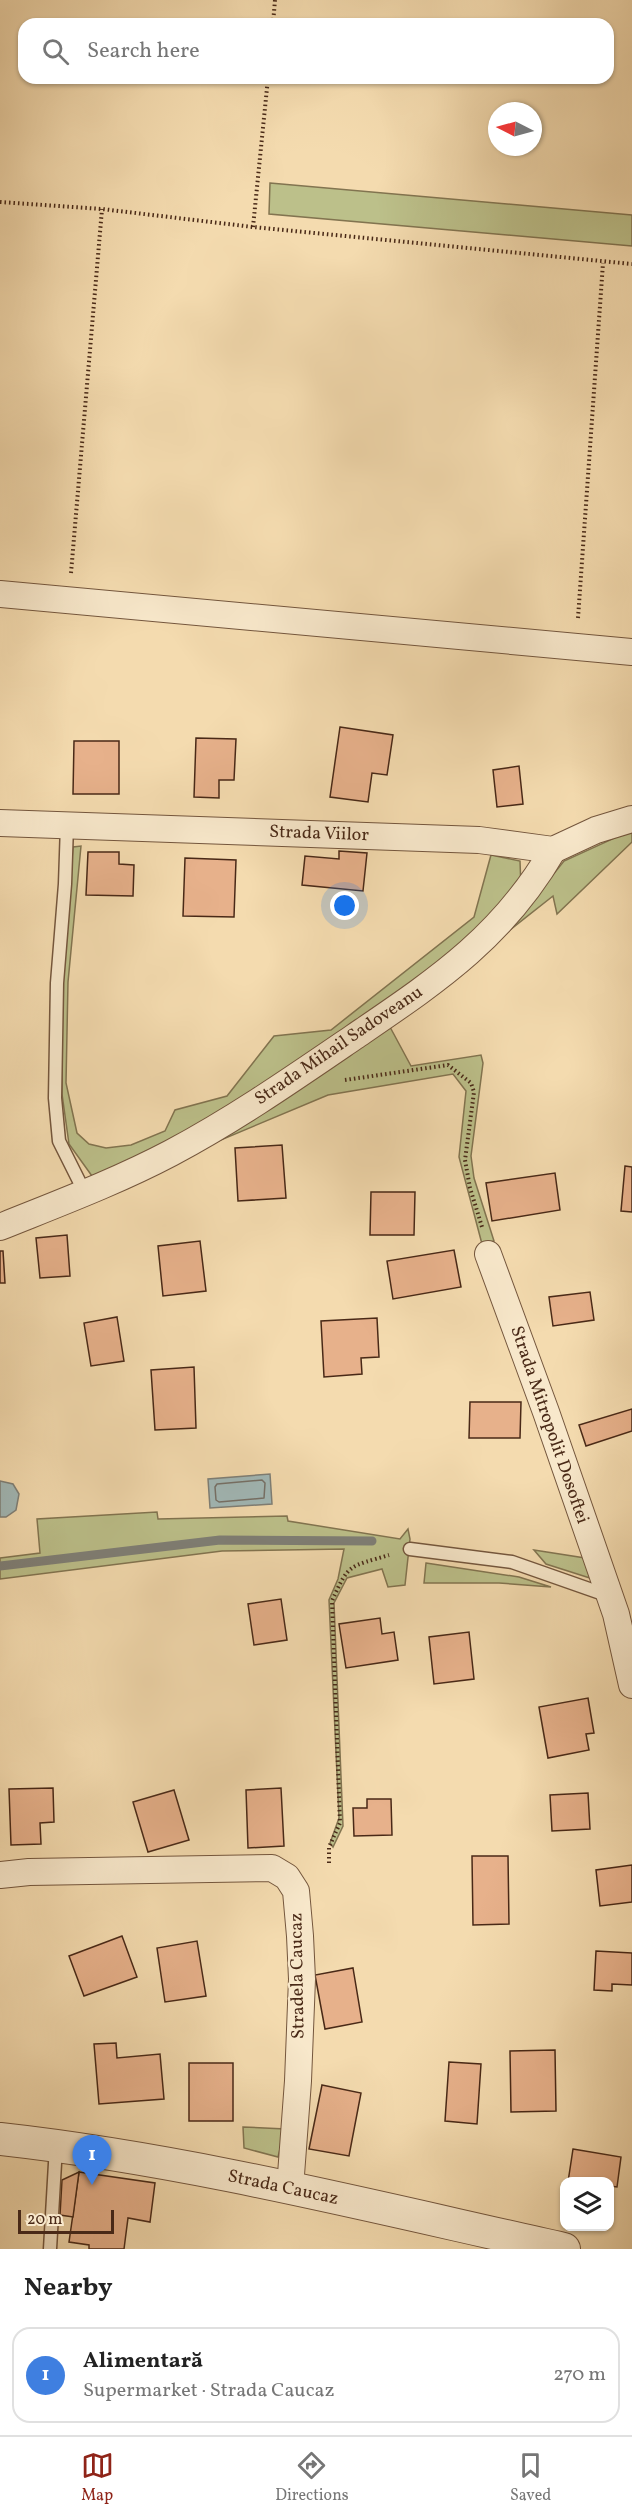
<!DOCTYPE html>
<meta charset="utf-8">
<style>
:root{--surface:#fff;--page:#f2f2f2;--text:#222;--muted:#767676;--line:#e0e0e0;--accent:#8f2418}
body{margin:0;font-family:Vollkorn,serif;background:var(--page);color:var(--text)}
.controls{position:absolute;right:18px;bottom:18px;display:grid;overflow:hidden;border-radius:12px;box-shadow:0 2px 4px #0004}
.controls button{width:54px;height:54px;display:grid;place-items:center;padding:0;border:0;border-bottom:2px solid var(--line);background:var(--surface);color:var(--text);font:30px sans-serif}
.compass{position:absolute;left:488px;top:102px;width:54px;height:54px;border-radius:50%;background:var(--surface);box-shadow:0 2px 4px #0004;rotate:276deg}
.scale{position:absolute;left:18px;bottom:15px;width:96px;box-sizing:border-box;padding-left:6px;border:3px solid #492917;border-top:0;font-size:16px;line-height:21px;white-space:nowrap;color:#492917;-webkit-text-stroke:4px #f8e8cb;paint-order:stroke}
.you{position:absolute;left:345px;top:906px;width:21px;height:21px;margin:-15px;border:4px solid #fff;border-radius:50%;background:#1a73e8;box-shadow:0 0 0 9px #1a73e833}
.badge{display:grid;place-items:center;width:39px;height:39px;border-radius:50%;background:var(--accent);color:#fff;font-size:20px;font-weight:700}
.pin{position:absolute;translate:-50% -50px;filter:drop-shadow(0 2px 3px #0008)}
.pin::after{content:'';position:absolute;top:32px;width:21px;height:18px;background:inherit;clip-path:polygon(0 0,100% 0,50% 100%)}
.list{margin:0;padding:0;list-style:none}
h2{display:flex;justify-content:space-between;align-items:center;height:78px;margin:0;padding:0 24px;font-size:26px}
h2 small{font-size:20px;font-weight:400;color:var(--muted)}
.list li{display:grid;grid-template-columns:39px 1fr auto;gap:18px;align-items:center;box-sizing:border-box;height:96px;margin:0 12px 12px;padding:0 12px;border:2px solid var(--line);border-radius:18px}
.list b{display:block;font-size:22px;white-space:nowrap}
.list p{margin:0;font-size:20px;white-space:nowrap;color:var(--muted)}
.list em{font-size:20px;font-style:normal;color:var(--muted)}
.icon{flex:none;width:33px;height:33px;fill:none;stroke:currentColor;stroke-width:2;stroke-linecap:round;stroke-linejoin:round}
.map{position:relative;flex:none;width:632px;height:2249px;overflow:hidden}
.search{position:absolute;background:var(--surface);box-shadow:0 2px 4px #0004;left:18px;right:18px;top:18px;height:66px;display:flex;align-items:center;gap:15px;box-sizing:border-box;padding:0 21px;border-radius:18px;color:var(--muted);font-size:22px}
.sheet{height:186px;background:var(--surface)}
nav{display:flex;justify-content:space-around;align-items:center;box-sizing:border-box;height:84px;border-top:2px solid var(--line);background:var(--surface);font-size:16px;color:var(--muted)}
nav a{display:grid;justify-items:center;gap:3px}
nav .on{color:var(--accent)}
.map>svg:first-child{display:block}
</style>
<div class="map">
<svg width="632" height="2249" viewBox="0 0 632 2249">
<rect width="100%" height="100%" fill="#f4dbaf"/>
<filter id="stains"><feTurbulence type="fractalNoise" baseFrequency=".00333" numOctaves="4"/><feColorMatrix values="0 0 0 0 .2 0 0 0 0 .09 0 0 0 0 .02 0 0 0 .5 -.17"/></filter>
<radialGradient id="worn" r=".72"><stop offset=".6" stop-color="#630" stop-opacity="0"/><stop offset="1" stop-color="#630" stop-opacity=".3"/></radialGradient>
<g fill="#bcc08a" stroke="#827450" stroke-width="1.5">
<polygon points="270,183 632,215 632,246 269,214"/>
<polygon points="632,830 632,842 557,914 553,896 506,933 564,861"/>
<polygon points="81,846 68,982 66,1083 77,1133 89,1144 106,1148 131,1145 165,1131 175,1110 227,1096 274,1036 331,1030 474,917 491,855 520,861 521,889 435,972 178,1141 92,1176 69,1144 62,1094 62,979 73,847"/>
<polygon points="390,1027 411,1066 481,1055 483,1063 471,1156 474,1178 494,1241 482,1244 459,1157 466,1091 453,1074 328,1095 185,1155"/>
<polygon points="157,1512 158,1519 287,1516 288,1521 400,1539 408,1529 410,1539 405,1585 388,1587 382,1569 347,1578 334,1603 343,1826 333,1847 330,1843 339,1818 329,1600 338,1579 344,1549 222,1551 0,1579 0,1558 40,1553 37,1519"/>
<polygon points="534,1550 585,1558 596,1580 546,1564"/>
<polygon points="426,1563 519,1577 551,1587 499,1583 424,1583"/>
<polygon points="243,2127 285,2129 278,2157 244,2148"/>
</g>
<g fill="#a1b8b7" stroke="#7e7f77" stroke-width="1.5">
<polygon points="270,1474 272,1504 210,1508 208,1479"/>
<polygon points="0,1481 13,1484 19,1494 16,1510 6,1517 0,1517"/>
</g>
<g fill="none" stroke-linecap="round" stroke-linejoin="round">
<polygon stroke="#757067" stroke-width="1.5" points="262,1480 265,1483 264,1498 219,1502 216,1500 215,1487 217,1484"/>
<polyline stroke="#7e7f77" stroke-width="9" points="0,1566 220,1540 372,1541"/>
</g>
<g fill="#e7b18b" stroke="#492917" stroke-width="1.5">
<polygon points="340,727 393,735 387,775 372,773 368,802 330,797"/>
<polygon points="196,738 236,739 234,780 219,780 219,798 194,797"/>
<polygon points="74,741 119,741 119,794 73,794"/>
<polygon points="519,766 523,804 497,807 493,770"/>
<polygon points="339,851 367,853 363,891 302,885 305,856 339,859"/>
<polygon points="88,852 119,852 119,864 134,865 133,896 86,895"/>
<polygon points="185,858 236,860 234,917 183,916"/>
<polygon points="282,1145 286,1198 238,1201 235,1148"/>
<polygon points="625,1166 632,1167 632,1212 621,1211"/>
<polygon points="555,1173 560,1210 492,1221 486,1183"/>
<polygon points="371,1192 415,1192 414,1235 370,1235"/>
<polygon points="67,1235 70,1276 40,1278 36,1238"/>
<polygon points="200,1241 206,1291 163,1296 158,1246"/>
<polygon points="454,1250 461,1287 393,1299 387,1261"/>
<polygon points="0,1251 3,1251 5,1283 0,1283"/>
<polygon points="590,1292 594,1320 553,1326 549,1297"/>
<polygon points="117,1317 124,1361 91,1366 84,1323"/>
<polygon points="377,1318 379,1357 361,1358 362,1374 324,1377 321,1321"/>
<polygon points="194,1367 196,1428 155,1430 151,1370"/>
<polygon points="470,1402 521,1402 520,1438 469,1438"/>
<polygon points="632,1409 632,1431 586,1446 579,1425"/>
<polygon points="281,1599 287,1640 254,1645 248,1604"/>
<polygon points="380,1618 382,1634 394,1632 398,1660 346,1668 339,1624"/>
<polygon points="469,1632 474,1679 434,1684 429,1637"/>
<polygon points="588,1698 594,1733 586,1734 589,1750 548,1758 539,1707"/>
<polygon points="53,1788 54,1822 40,1823 41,1844 11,1845 9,1789"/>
<polygon points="281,1788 284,1846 248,1848 246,1790"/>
<polygon points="174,1790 189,1840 148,1852 133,1802"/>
<polygon points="588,1793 590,1829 552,1831 550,1795"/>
<polygon points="367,1799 391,1799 392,1835 354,1836 353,1808 367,1808"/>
<polygon points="472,1856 508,1856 509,1924 473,1925"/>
<polygon points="632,1865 632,1902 600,1906 596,1870"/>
<polygon points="122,1936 137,1977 84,1996 69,1956"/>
<polygon points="197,1941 206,1996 165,2002 157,1948"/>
<polygon points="596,1951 632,1953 632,1985 612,1984 612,1991 594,1990"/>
<polygon points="353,1968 362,2022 325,2029 315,1975"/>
<polygon points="116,2043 117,2058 160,2054 164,2099 99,2104 94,2044"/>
<polygon points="555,2050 556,2111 511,2112 510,2051"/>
<polygon points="449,2062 481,2064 477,2124 445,2121"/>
<rect x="189" y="2063" width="44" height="58"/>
<polygon points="322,2085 361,2093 349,2156 309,2149"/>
<polygon points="573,2149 621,2157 617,2187 610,2186 610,2182 568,2182"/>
<polygon points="79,2172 155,2183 150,2222 128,2218 124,2249 89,2249 89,2245 69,2242"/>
<polygon points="79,2172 73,2217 60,2215 62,2180"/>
</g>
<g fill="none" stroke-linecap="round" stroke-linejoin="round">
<defs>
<g id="service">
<polyline points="67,825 65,884 57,983 55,1098 59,1141 85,1193"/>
<polyline points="410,1549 512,1562 609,1596"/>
<polyline points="50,2249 56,2146"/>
</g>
<g id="minor">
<polyline points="0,594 632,652"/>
<polyline points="0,823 479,840 553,850 596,830 632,819"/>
<path d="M0,1227C57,1204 116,1182 171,1153C235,1119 294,1078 354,1037C436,981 502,938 553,850"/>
<polyline points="488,1254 546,1412 616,1614 632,1685"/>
<polyline points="0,1875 29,1872 272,1868 287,1877 296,1891 300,1936 302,1979 298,2081 290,2188"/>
</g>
<path id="tertiary" d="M0,2139C190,2160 378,2208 564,2249"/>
</defs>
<use href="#service" stroke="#74563d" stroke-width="15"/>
<use href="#minor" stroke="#74563d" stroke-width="28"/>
<use href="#tertiary" stroke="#74563d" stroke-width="34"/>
<g stroke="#492917" stroke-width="4" stroke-dasharray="1.5 3" stroke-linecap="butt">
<polyline points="273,24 275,0"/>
<polyline points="0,202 102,209 253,227 632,264"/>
<polyline points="253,227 268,78"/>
<polyline points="71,573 102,209"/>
<polyline points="578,618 603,263"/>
<polyline points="345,1080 448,1065 471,1083 474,1092 465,1160 470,1188 482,1227"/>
<path d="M329,1863V1847L340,1823L332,1601C349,1562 350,1567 389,1555"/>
</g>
<use href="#service" stroke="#f8e8cb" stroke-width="12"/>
<use href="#minor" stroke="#f8e8cb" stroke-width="26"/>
<use href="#tertiary" stroke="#f8e8cb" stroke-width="32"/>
</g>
<g text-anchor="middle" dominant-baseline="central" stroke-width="4.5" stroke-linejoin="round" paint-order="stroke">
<g font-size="18" fill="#492917" stroke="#f8e8cb">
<text transform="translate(319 834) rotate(2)">Strada Viilor</text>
<text transform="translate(339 1046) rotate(-34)">Strada Mihail Sadoveanu</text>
<text transform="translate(549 1425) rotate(71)">Strada Mitropolit Dosoftei</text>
<text transform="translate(298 1976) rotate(-91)">Stradela Caucaz</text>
<text transform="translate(283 2188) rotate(12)">Strada Caucaz</text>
</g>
</g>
<rect width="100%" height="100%" filter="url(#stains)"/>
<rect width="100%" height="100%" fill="url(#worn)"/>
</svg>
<div class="controls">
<button><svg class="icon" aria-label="layers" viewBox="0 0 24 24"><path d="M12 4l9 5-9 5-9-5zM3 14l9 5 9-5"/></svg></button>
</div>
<svg class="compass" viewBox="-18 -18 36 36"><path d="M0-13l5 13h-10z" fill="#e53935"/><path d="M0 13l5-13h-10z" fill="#767676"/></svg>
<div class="scale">20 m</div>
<div class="you"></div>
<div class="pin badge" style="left:92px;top:2185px;background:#3f7fe0">1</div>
<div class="search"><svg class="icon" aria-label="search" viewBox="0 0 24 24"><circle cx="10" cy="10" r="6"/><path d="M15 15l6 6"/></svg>Search here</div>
</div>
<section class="sheet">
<h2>Nearby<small></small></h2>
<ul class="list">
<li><span class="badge" style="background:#3f7fe0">1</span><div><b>Alimentară</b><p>Supermarket · Strada Caucaz</p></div><em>270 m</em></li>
</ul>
</section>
<nav>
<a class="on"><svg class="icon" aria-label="map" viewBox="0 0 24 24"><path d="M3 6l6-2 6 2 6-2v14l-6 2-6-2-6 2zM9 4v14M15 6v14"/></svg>Map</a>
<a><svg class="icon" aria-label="directions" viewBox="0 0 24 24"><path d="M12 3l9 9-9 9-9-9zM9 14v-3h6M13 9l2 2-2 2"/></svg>Directions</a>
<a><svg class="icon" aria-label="saved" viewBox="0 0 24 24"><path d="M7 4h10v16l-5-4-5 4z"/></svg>Saved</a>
</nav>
